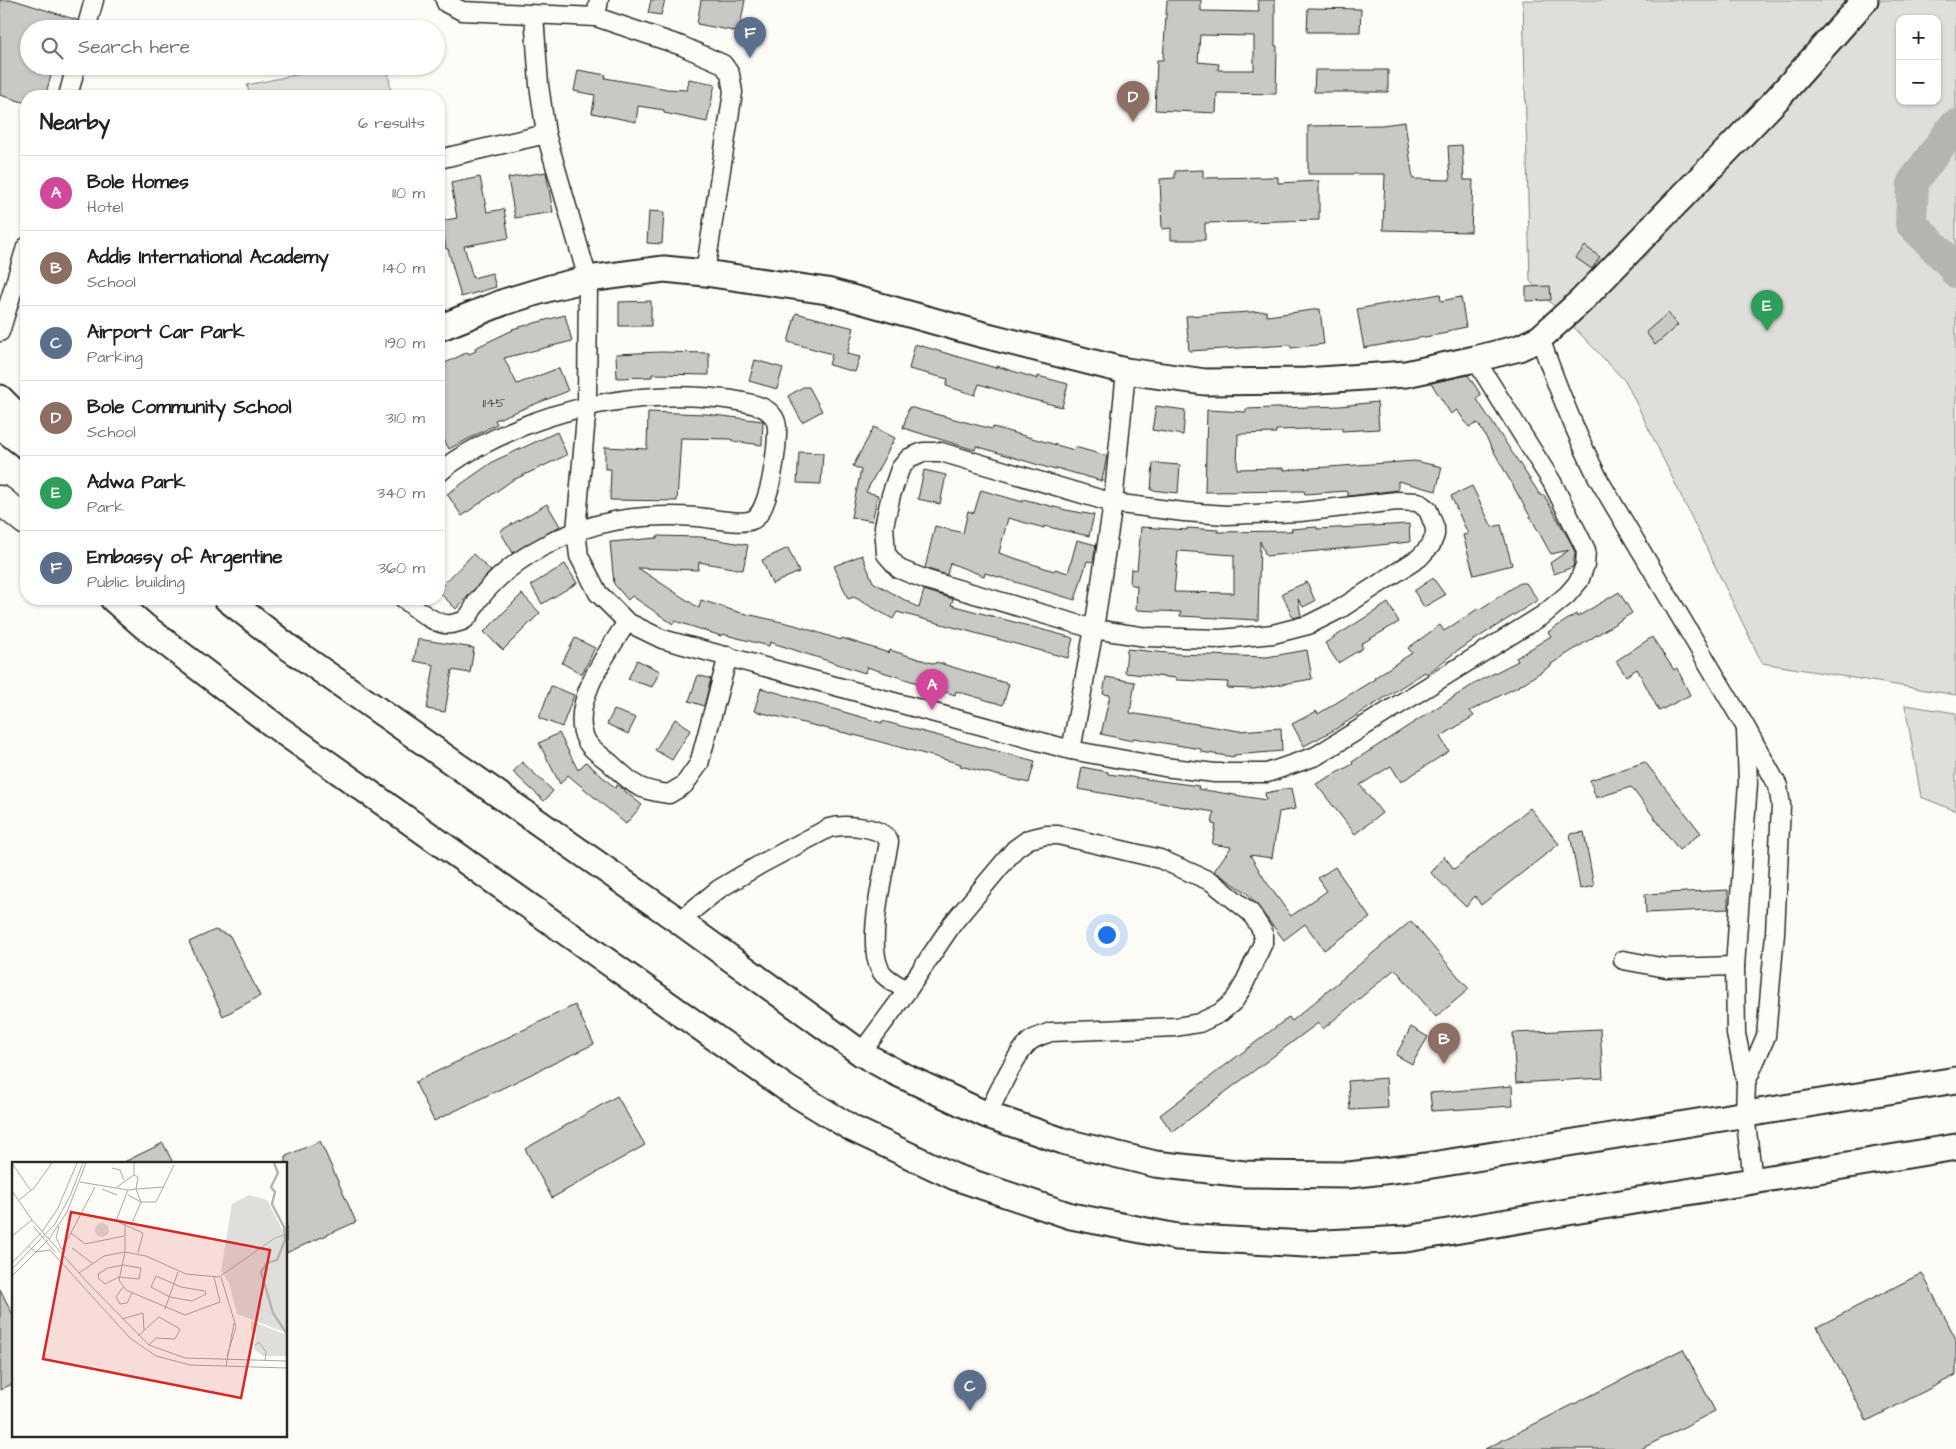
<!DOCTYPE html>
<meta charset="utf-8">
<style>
:root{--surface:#fff;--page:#f2f2f2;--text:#202124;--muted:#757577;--line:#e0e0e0;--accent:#0f766e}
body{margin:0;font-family:"Architects Daughter",sans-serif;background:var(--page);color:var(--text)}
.controls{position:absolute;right:15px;top:15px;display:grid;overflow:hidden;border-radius:10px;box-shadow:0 1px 4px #0004}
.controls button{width:45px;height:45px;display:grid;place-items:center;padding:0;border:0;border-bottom:1px solid var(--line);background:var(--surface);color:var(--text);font:25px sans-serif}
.you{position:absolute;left:1106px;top:934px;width:18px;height:18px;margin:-12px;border:4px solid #fff;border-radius:50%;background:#1a73e8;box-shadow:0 0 0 8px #1a73e833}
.badge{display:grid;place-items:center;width:32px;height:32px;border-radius:50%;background:var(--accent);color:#fff;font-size:16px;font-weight:700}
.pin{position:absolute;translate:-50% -41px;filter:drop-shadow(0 1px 2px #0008)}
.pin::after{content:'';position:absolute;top:26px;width:18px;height:15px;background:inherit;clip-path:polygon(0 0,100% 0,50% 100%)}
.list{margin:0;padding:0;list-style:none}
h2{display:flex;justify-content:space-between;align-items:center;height:65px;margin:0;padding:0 20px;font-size:21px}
h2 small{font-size:16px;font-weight:400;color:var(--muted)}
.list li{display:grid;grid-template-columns:32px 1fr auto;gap:15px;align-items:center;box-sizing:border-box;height:75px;padding:0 20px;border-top:1px solid var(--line)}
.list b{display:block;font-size:19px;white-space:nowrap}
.list p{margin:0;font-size:16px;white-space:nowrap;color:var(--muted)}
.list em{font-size:16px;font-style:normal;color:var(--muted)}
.icon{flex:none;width:28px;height:28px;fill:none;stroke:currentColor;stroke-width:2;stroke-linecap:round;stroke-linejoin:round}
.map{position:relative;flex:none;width:1956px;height:1449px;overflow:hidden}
.search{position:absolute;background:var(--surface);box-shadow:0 1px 4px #0004;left:20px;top:20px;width:425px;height:55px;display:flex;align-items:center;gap:12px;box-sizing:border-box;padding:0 18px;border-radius:28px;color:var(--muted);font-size:19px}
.panel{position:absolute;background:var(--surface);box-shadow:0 1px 4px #0004;left:20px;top:90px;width:425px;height:515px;border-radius:20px}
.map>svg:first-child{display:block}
</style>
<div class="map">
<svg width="1956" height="1449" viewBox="0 0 1956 1449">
<rect width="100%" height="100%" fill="#fdfcf7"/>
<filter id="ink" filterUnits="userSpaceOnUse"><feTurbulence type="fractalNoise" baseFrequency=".02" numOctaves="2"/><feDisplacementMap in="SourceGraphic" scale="10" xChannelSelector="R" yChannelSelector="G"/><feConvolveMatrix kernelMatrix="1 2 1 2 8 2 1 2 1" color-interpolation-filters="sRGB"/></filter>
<g filter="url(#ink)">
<g fill="#dfdeda" stroke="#858482" fill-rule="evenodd">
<path d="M1523,0H1956V695L1762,663L1626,382L1530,281ZM1900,19H1937V101H1900Z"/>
<polygon points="338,66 387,66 392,96 250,96 247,85"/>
<polygon points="1905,705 1956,713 1956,811 1921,797"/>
</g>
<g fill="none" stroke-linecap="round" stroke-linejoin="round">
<polyline stroke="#b5b4b1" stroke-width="32" points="1956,125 1954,126 1913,182 1911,223 1953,266 1956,272"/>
</g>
<g fill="#c9c8c4" stroke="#2b2b2b" fill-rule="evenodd">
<polygon points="0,0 14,0 77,20 76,29 29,29 29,66 54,66 45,96 26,96 26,103 0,95"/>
<polygon points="651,0 665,0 661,15 648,13"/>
<polygon points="701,0 745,0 739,32 697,24"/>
<path d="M1167,0H1201V11L1259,12L1258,0H1275V46H1277L1276,94L1217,93L1216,113L1155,110L1157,60H1163ZM1200,35L1254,36V70H1218L1219,64L1198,62Z"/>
<polygon points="1308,8 1361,9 1360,32 1307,32"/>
<polygon points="578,70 606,75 605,78 667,89 687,90 689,79 715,84 707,122 664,113 664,110 638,106 636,122 592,113 595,95 574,91"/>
<polygon points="1315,70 1388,70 1388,92 1314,92"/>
<polygon points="1405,122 1413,179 1450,180 1448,146 1462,145 1464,180 1473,180 1471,232 1383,230 1385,174 1308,174 1308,126 1382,125"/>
<polygon points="1203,170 1203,178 1278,177 1278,183 1319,181 1319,220 1205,223 1205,240 1171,240 1171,228 1162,229 1160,179 1175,178 1175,171"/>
<polygon points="546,172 553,212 515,218 508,178"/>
<polygon points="480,177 487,212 504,209 509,238 464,246 473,278 492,273 496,287 461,297 448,249 446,249 441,221 457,218 451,183"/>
<polygon points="649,211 664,212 662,244 647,243"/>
<polygon points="1585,246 1600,257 1592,269 1576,258"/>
<polygon points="1550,286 1551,300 1526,301 1526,287"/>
<polygon points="1440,294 1441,301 1461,297 1466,327 1447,331 1447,333 1364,348 1357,309"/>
<polygon points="651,301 651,326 619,326 619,302"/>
<polygon points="1320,309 1324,344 1291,348 1290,345 1189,351 1186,316 1266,311 1267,316"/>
<polygon points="796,313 854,328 847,354 860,357 855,372 829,365 832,354 788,342"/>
<polygon points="1668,313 1678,325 1655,345 1646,332"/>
<polygon points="565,315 572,341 504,358 517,384 559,368 568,391 495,420 497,424 449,449 439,430 439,366 468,352 469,354 476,351 475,348 513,330 512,329"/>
<polygon points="915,344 996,368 997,366 1038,379 1038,376 1068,384 1062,407 1018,396 979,384 975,395 946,386 948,379 909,369"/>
<polygon points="660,352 709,353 709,375 652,374 652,377 617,378 616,354"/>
<polygon points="755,360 783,368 777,389 749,381"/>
<polygon points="1468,375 1481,395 1476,398 1541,496 1544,495 1571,543 1575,553 1573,567 1554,574 1550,563 1569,550 1551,554 1478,423 1469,427 1457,410 1451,414 1431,383"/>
<polygon points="803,387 809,387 822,411 802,422 788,396"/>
<polygon points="1377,402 1379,429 1342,431 1342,428 1276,430 1276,433 1238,434 1237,469 1284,468 1284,470 1415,461 1442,467 1436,491 1398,481 1398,490 1348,496 1347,491 1305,494 1304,491 1205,492 1207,410 1246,412 1246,409 1340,406"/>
<polygon points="1156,406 1185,410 1183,435 1152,430"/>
<polygon points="909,407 992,429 993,427 1074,450 1075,447 1107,456 1102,481 1056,468 1055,470 976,446 975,450 903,428"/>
<polygon points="648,412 706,414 763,421 762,445 732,441 732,439 681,438 677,501 610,500 611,469 605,469 605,447 647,449"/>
<polygon points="874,427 895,438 866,492 878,495 872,521 851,517 861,470 853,466"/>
<polygon points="557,432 567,455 511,481 462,516 447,494 494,461"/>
<polygon points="799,452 823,453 821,484 797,483"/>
<polygon points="1153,463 1180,465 1178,493 1151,490"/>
<polygon points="924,470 946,475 940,504 918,499"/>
<polygon points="1472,486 1492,527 1501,525 1512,565 1474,575 1463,535 1468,534 1451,496"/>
<polygon points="981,490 1023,502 1023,499 1066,510 1094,515 1089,536 1044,526 1044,528 1008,518 999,553 1054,571 1055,569 1068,573 1077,540 1096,545 1093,562 1087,561 1075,600 985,573 984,576 950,563 947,575 925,568 935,526 963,533 968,511 974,513"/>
<polygon points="547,504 560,526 513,553 500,531"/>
<path d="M1409,524L1410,542L1266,556L1260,541L1258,620L1180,616L1181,612L1136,610L1137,586L1130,584L1131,569L1137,570L1141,527L1187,530V528L1218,530L1217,532L1292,531L1291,529L1317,527V529ZM1178,551L1234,555V593L1174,592Z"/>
<polygon points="657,536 701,537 748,545 743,570 699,562 698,570 638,568 699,608 701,600 738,612 795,625 841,640 842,638 889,653 890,650 935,664 936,662 1009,684 1003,705 956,691 955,695 867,667 865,673 770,642 769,646 722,634 721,636 675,621 673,624 632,596 628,600 614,584 610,542 657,538"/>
<polygon points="788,548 799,572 772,584 762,560"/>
<polygon points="473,554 491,571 456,609 439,592 439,589"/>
<polygon points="862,555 873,582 919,608 924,590 953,599 951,605 1073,638 1068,658 897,612 893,619 854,597 848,599 834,566"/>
<polygon points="565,564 577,583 542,604 531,585"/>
<polygon points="1433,578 1445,595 1424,607 1414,591"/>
<polygon points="1307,582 1315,601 1303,607 1298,599 1301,616 1293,618 1282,593"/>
<polygon points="1520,583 1526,583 1538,600 1458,650 1427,674 1425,672 1334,730 1304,746 1292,724 1317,711 1318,714 1375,679 1374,678 1412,653 1408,648 1440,625 1444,631 1479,608 1480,609"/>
<polygon points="1619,592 1632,613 1551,664 1552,665 1519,686 1470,711 1474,716 1440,737 1449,751 1401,782 1391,766 1360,785 1382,813 1355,834 1316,784 1353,764 1352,762 1477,682 1518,661 1516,658 1551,636 1548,632 1576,614 1577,617"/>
<polygon points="522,594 540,613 503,650 484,632"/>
<polygon points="1388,603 1399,622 1361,644 1363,648 1338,663 1325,643"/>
<polygon points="1652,637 1674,670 1677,668 1690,695 1659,711 1637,669 1626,676 1616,661"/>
<polygon points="575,638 595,648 582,674 562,663"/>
<polygon points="418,639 474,648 470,673 452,670 445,712 427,709 434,665 414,661"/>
<polygon points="1127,649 1177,654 1267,657 1307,650 1312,679 1254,689 1227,688 1228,682 1176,680 1176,678 1125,673"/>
<polygon points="637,660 660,671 652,687 628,679"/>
<polygon points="698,675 711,679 704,706 689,701"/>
<polygon points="1106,677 1135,682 1130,713 1239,731 1281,728 1282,751 1234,755 1234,757 1201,752 1201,749 1133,738 1132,741 1101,734 1110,695 1103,694"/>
<polygon points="551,686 574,695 562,727 539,718"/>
<polygon points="761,688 882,723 882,721 1035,761 1029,783 960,766 961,764 866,738 754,711"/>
<polygon points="614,710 636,718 628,734 607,724"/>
<polygon points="675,719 691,729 672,760 655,750"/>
<polygon points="559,733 578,770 586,762 615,788 617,785 642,805 626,824 568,775 560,784 539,743"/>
<polygon points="522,762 553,791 544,801 513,772"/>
<polygon points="1645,762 1701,833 1679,850 1631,787 1596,798 1590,780"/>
<polygon points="1082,767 1108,772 1108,774 1199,786 1198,789 1266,800 1265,793 1291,788 1295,809 1279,812 1272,858 1250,855 1265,880 1291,916 1327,891 1318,878 1335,867 1370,918 1324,950 1305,924 1284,940 1247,893 1214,871 1231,847 1212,844 1216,825 1212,824 1214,812 1078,789"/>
<polygon points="1530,808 1559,844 1481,905 1475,896 1466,907 1431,873 1444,856 1454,869"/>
<polygon points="1584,832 1594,886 1580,889 1570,834"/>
<polygon points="1728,890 1728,909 1646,913 1645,894"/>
<polygon points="1411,921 1469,989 1436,1017 1395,969 1323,1029 1318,1023 1172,1132 1160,1115 1289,1017 1292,1021"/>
<polygon points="215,930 230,936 260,996 223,1016 189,942"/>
<polygon points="575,1005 594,1044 434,1121 415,1082"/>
<polygon points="1411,1027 1428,1037 1412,1064 1396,1055"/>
<polygon points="1600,1029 1603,1078 1516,1083 1513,1033"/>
<polygon points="1386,1078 1388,1108 1350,1110 1348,1081"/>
<polygon points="1512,1086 1513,1106 1432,1111 1430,1093"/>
<polygon points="617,1096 645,1145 552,1198 525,1149"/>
<polygon points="320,1141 356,1222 286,1253 286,1156"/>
<polygon points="163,1143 173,1163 122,1163"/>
<polygon points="1922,1273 1956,1339 1956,1375 1867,1421 1817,1327"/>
<polygon points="0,1289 14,1317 14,1383 0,1390"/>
<polygon points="1683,1349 1715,1411 1641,1449 1485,1449"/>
</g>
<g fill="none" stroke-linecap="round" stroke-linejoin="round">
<defs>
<g id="street">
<polyline points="445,0 446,3 462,11 596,17 682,46 723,64 730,74 733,92 705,273"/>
<polyline points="534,15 539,85 546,134 588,279 587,405 576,531 579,556 598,593 627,622 662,639 1071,750 1164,767 1215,773 1267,773 1316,756 1543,615 1567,595 1579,581 1585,565 1586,550 1552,482 1475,359"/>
<polyline points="596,17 599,0"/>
<polyline points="86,29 94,0"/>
<polyline points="68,96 76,66"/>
<polyline points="439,159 546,134"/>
<polyline points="0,332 26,247"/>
<path d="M1540,338C1557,387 1576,434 1599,480L1745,726L1778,786L1781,805L1775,933L1766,1036L1746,1082"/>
<polygon points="923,452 941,452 1113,503 1184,512 1226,515 1300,512 1397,501 1418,502 1428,510 1435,528 1435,535 1431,545 1419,558 1340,609 1308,625 1273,634 1221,639 1146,637 1094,629 927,580 899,569 886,554 884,526 891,495 900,469 909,458"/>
<path d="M404,599C415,608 436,627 452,624C455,623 462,622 464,620C471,616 474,605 479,599C496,578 519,559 542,547C591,520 642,513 697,517C711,518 740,525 752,520C770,514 778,445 777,427C775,406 750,403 733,400C648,388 558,405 482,445C467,453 452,461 439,473"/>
<path d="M627,622C609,650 568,705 586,740C590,749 603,757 610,763C634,785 637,790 669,794L684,785L699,764L728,656"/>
<polyline points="1746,731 1748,783 1735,966 1736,1034 1746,1082 1745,1115 1753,1180"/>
<polyline points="1071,750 1094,629 1113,503 1126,371"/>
<path d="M679,921L719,889L761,864L829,828C844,824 884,826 889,842C884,872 863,953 884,975C890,981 900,986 907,991"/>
<polyline points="1623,960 1666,968 1735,966"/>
<path d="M861,1053L907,991L953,923L1015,849L1029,839L1046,835H1058L1160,859L1212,882L1251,913L1263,932V943L1243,986L1234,1001L1220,1013L1199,1023L1176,1027L1051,1032C1043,1035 1035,1037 1029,1042C1013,1058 998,1094 987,1115"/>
</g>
<g id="secondary">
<polyline points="439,328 504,302 550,288 588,279 664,269 705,273 827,291 980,334 1126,371 1205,382 1306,381 1406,374 1475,359 1519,348 1540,338 1581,301 1776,100 1865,0"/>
<polyline points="0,398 26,424"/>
<polyline points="0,426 26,446"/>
<polyline points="113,599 144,626 275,726 786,1088 853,1129 955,1177 1071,1216 1177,1237 1305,1244 1406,1239 1956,1147"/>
<polyline points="227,599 288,647 679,921 861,1053 895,1072 987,1115 1066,1142 1155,1164 1245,1174 1349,1175 1426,1166 1956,1080"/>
</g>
<polyline id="primary" points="0,500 26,521"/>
</defs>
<use href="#street" stroke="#2b2b2b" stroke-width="21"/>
<use href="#secondary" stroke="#2b2b2b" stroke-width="29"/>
<use href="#primary" stroke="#2b2b2b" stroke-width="31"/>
<use href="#street" stroke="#fdfcf7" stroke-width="18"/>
<use href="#secondary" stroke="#fdfcf7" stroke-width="25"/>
<use href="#primary" stroke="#fdfcf7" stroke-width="28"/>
</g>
</g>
<g text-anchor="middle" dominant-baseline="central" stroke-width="4.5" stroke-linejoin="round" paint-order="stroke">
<g font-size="14" fill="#525251">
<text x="494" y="403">1145</text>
</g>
</g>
<g transform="translate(12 1162)">
<rect width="275" height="275" fill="#fdfcf7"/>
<path d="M237,33L255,38L275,77V171L225,152L217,121L209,109L220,42ZM83 68a7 7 0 1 1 14 0a7 7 0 1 1-14 0ZM239,159L275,173V194H251L242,187L244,172L239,169Z" fill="#dfdeda"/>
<path fill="none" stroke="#b5b4b1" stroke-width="2.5" d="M262,1L266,11L259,25L263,30L260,42L272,65L273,78L265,98L255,101L249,110L261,151L275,172"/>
<path fill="none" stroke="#a9a8a5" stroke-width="1" d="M0,1L19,29M100,6L108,8L112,18M122,13L126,15L124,27L152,25M68,20L116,28L104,59L131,71L126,91M105,25L122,13V1M90,27L105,33M116,28L124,27L129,40L119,63M0,29L20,58L76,121L137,183L173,196L275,199M116,33L129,40H144L162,3M7,38L22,26L40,1M113,62V90L107,118L114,128L173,153L208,140L202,115M21,64L43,90M47,64L44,76L50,88M30,70L46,46L65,1M59,71L73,82L112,74M0,74L20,58M37,77L55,50L74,1M16,84L24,90L38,88L118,176L144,194L178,203L275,206M60,86L80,101M50,88L83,25M0,101L29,71M111,103L129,106L127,117L107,115L93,122L87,117L86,112L96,106ZM0,107L43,62L58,34L71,1M67,111L92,94L113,90L134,94L174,112L207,115L263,76L275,72M0,114L36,78M144,114L169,125L193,129L194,132L180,139L158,135L139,125ZM209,115L224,165L215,194M111,125L104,135L108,142L115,141L120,131M153,147L166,110M110,157L131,151L132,168M126,174L147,155L168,167L163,177L144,176L137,183M243,183L247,180L254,190L253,199M214,204L222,161"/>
<path fill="#d62828" fill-opacity="0.15" stroke="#d62828" stroke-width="2.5" d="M59,50L258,88L229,236L31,197Z"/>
<rect width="275" height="275" fill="none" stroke="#2b2b2b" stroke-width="2.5"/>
</g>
</svg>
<div class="controls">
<button>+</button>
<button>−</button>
</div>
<div class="you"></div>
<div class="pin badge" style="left:932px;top:710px;background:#d1479c">A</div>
<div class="pin badge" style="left:1444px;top:1064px;background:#8d6e63">B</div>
<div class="pin badge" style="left:970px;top:1411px;background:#5c6f8a">C</div>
<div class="pin badge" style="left:1133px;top:122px;background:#8d6e63">D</div>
<div class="pin badge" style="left:1767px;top:331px;background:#2e9e5b">E</div>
<div class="pin badge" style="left:750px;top:58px;background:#5c6f8a">F</div>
<div class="search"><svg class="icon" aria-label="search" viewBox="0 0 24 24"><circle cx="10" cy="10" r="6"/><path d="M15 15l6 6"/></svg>Search here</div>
<section class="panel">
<h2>Nearby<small>6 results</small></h2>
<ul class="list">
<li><span class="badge" style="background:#d1479c">A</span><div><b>Bole Homes</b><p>Hotel</p></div><em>110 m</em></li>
<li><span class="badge" style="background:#8d6e63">B</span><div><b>Addis International Academy</b><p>School</p></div><em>140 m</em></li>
<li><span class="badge" style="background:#5c6f8a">C</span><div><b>Airport Car Park</b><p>Parking</p></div><em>190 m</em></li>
<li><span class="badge" style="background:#8d6e63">D</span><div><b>Bole Community School</b><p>School</p></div><em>310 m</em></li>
<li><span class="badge" style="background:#2e9e5b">E</span><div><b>Adwa Park</b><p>Park</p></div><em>340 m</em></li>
<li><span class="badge" style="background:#5c6f8a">F</span><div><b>Embassy of Argentine</b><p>Public building</p></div><em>360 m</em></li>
</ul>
</section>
</div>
